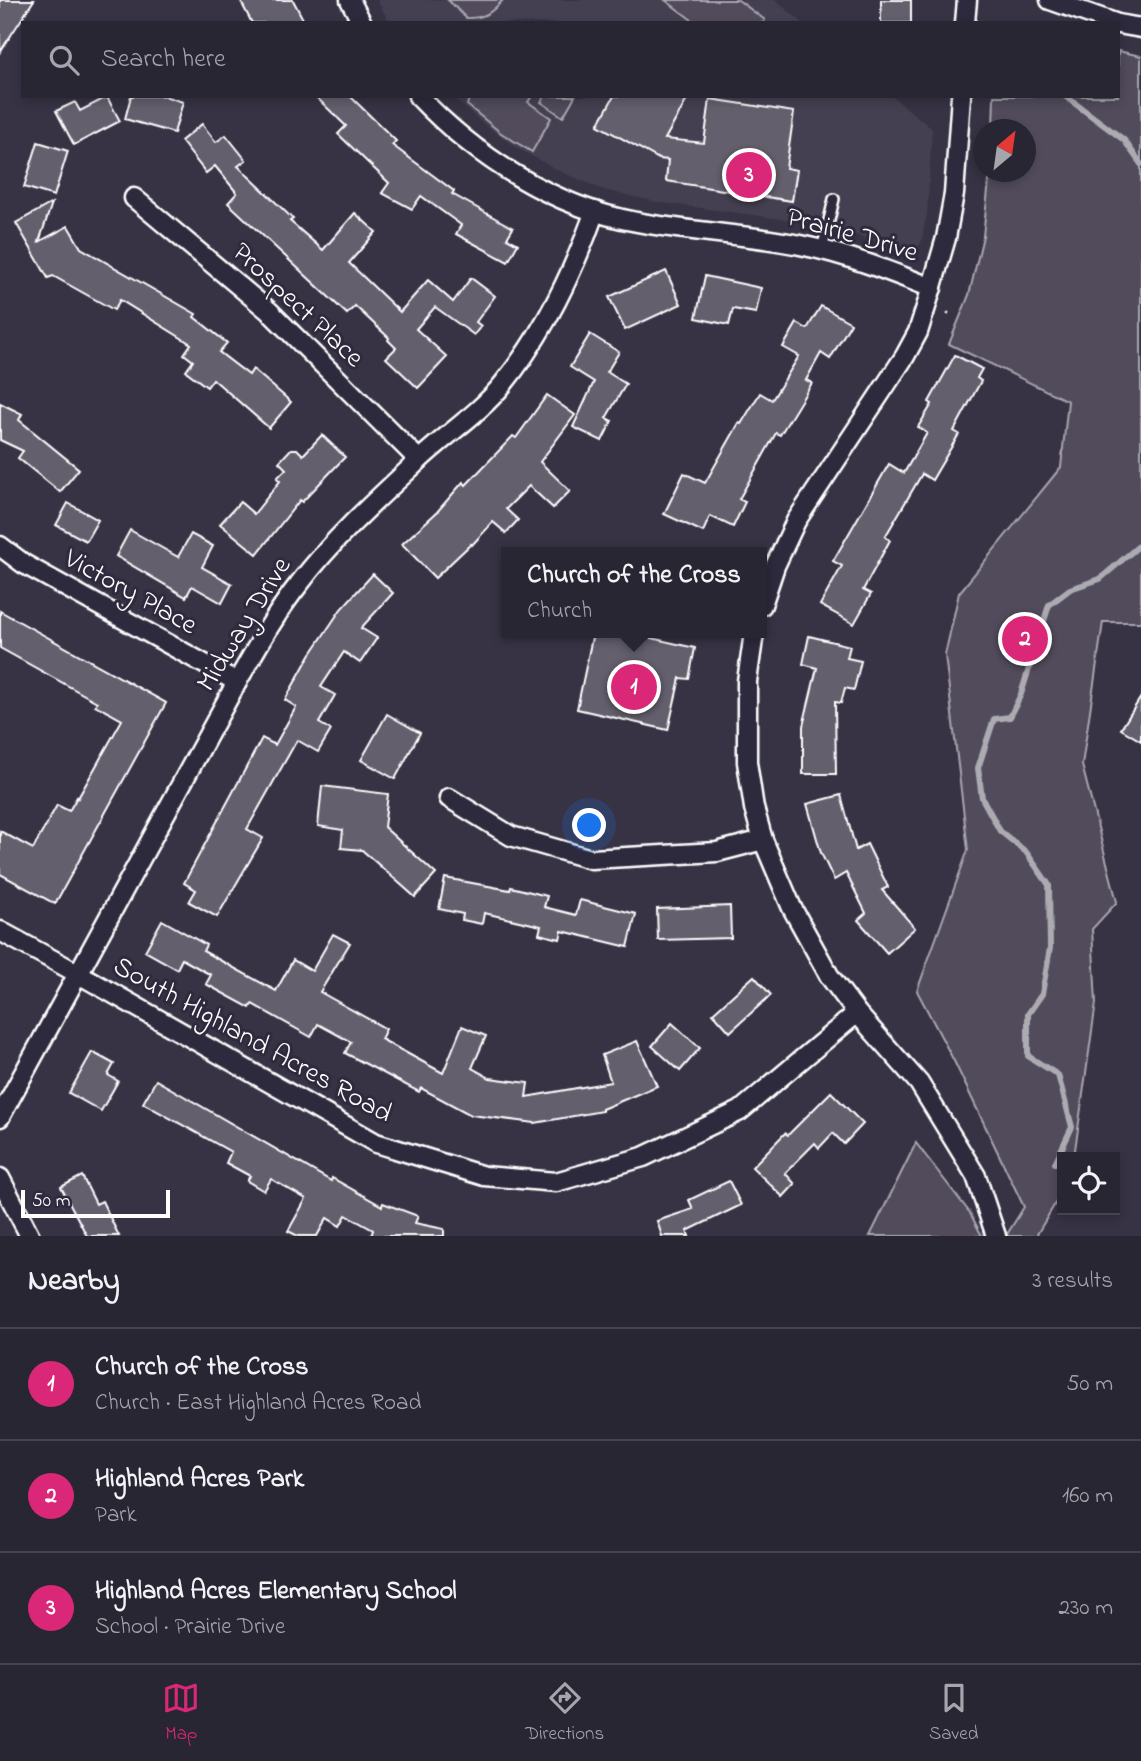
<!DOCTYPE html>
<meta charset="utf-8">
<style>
:root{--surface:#292634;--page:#312e3c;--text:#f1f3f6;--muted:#a5a5ac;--line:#45434f;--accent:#db2777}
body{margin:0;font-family:"Indie Flower",sans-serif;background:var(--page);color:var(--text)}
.controls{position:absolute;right:21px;bottom:21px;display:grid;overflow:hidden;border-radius:0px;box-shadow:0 4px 10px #0003}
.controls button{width:63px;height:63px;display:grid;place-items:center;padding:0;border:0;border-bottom:2px solid var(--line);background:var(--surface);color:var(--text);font:35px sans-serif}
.compass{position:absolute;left:973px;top:119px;width:63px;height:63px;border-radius:50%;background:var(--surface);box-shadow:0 4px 10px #0003;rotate:29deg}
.scale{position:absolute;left:21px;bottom:18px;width:149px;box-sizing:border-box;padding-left:7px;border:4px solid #fff;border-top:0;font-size:19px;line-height:24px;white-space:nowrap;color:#fff;-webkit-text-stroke:5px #2f2a3d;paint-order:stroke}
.you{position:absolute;left:590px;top:826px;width:24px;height:24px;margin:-18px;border:5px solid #fff;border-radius:50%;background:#1a73e8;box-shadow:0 0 0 10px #1a73e833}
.badge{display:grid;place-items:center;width:46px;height:46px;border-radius:50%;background:var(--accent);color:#fff;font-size:23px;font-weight:700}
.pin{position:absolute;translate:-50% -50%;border:4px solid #fff;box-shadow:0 2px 7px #0006}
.popup{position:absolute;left:501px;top:547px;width:266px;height:91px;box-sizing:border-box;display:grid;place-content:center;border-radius:0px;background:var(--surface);filter:drop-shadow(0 2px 5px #0005);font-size:23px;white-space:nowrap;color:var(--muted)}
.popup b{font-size:26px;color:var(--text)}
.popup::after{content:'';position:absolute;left:50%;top:100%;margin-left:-14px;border:14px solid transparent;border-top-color:var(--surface)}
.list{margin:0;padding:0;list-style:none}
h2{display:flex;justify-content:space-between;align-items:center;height:91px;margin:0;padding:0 28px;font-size:30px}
h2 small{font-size:23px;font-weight:400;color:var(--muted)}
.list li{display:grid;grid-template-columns:46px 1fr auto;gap:21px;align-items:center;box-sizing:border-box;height:112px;padding:0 28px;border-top:2px solid var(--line)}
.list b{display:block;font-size:26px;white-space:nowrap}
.list p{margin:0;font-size:23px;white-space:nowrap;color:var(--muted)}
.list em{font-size:23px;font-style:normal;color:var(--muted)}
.icon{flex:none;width:38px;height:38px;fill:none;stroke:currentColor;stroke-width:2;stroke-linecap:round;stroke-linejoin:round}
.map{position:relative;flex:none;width:1141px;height:1236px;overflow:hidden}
.search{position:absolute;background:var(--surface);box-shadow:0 4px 10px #0003;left:21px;right:21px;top:21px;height:77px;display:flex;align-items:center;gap:18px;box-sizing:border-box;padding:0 24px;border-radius:0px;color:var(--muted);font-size:26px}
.sheet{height:427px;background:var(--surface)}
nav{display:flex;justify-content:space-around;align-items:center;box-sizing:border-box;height:98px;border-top:2px solid var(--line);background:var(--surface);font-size:19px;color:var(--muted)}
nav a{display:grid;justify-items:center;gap:4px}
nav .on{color:var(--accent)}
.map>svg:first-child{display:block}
</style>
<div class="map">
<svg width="1141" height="1236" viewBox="0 0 1141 1236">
<rect width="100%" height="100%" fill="#373345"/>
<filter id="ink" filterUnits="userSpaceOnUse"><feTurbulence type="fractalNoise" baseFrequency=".0143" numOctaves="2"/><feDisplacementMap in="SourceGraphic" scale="14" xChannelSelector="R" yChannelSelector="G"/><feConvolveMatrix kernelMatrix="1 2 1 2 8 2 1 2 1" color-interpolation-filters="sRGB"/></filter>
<g filter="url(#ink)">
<g fill="#444051">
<polygon points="377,0 775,0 803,23 390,23"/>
<polygon points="451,96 892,96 932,129 927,214 921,243 915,251 909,251 839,230 797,221 657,202 604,190 559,171 519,149 485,125"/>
</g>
<g fill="#514c5c" stroke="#a8a6ae" stroke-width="2">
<path d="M448,0H503C492,12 484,19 466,18Z"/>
<polygon points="665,0 738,0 765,20 763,23 696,23"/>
<polygon points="1118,51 1141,56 1141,622 1103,622 1082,765 1117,902 1092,929 1096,1003 1074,1157 1062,1157 1062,1192 1036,1236 1006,1236 1024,1207 954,1061 917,991 968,850 945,655 959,593 1061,467 1068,401 949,344 969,295 983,236 990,172 1026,172 1026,130 993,129 994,96 1118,96"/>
<polygon points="470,96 532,96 528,102 551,118 532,152 501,133 467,105"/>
<polygon points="545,96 575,96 563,117 541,102"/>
<polygon points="916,1143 970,1213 982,1236 870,1236"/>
</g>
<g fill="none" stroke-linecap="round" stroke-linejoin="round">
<g stroke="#adabb2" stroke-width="6">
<polyline points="1065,96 1124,140 1141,164"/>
<polyline points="1055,1163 1072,1127 1058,1075 1028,1056 1028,1014 1042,994 1050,948 1049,885 1026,852 1000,831 982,798 978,768 994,719 1010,717 1021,694 1049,605 1070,589 1100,579 1141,544"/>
</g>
</g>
<g fill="#635f6d" stroke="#fff" stroke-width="2">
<polygon points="0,0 34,0 0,52"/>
<polygon points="240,0 293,0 305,23 252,23"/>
<rect x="881" y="0" width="30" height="23"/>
<polygon points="131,96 164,96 183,102 174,133 125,119"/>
<polygon points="315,96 350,96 396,141 392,145 454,191 452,194 513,228 507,238 518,244 508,262 456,234 461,225 421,196 412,209 382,193 389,183 338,134 346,126"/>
<polygon points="614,96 689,96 665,139 704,143 710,99 794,112 786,168 797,170 792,201 666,181 668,160 659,159 598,125"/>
<polygon points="107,97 120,121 74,145 56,111 75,102 80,111"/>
<polygon points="202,124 216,142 226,135 246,160 238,166 293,219 290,221 323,250 355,213 376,232 349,263 400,312 428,280 453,302 471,278 495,296 476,322 481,326 474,335 435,307 416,329 447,357 418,388 386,358 396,348 388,340 389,338 355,306 347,314 228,203 237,193 215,166 206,173 181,141"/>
<polygon points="38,142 68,151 54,196 24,187"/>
<polygon points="52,203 39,242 68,226 81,248 196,314 194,317 227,343 219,352 249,375 253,369 291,402 269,428 213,379 207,387 186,371 193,361 184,354 191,344 120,300 114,310 53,276 48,278 16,223"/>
<polygon points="666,271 681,304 625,330 609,297"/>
<polygon points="705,276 761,288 756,313 733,309 729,325 696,318"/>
<polygon points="821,306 851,323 830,359 821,353 806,380 812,383 780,435 776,433 739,499 745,502 733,527 710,516 703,532 664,514 684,473 705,483 739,423 741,424 760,393 772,400 799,356 783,347 797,323 807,329"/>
<polygon points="590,334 619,352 607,372 626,384 606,418 612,421 602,441 573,427 594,382 570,367"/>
<polygon points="955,355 982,369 977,378 981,381 954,431 959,434 932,480 922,474 885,537 890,540 863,590 871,594 854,624 820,605 842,566 833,561 889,464 904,473 927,433 918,427 932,404 929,402"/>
<polygon points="547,395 575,415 540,462 570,491 553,508 529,486 506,509 518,520 506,533 493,522 472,545 471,544 435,578 402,544 437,512 463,482 466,485 513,436 516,438"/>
<polygon points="0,403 22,414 19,420 79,469 60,492 18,458 23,451 0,440"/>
<polygon points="322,435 345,457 302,502 300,500 257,554 220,524 240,502 254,514 280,481 277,478 286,469 279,462 291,449 297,449 303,455"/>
<polygon points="68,503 98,520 86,541 56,525"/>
<polygon points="130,530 178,557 191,534 213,546 202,567 232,584 222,603 192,586 186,597 116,556"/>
<polygon points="373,574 393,593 361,628 377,638 360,663 344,652 321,687 335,695 319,723 331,730 318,752 297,740 247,829 263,838 217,917 189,902 196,890 184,883 262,738 275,745 296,707 285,700 310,655 341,609"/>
<polygon points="0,611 166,703 55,904 0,874 0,831 33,849 57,805 69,811 77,797 78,798 122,720 95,705 97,702 0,648"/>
<polygon points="593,633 629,633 695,648 689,679 680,678 668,730 577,709"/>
<polygon points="809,636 850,646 847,658 861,661 854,690 845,688 841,703 835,702 836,774 803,774 803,726 817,668 803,664"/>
<polygon points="1141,697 1141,741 1121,729"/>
<polygon points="387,714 420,733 395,779 361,760"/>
<polygon points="322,786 388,794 384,827 436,874 415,897 362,850 341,848 343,830 318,826"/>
<polygon points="841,795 856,850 867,844 888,887 882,890 915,928 887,953 858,920 866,913 846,873 834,880 821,853 807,804"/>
<polygon points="445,878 510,890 511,887 547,896 544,907 576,915 580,900 636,914 628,947 562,931 560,939 539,934 541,926 484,913 482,924 462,920 463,914 439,909"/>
<polygon points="730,906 731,938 658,940 657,909"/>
<polygon points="162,920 206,945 203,951 276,991 293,960 312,971 333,934 350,943 320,992 386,1029 381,1039 443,1073 462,1026 486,1036 472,1068 490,1078 528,1083 526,1097 611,1082 602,1055 637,1041 657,1086 602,1109 602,1111 535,1123 471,1115 421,1088 419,1092 345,1053 351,1042 318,1024 311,1037 252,1004 250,1008 206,984 211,975 182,959 177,969 145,951"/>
<polygon points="754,976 771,995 730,1032 713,1013"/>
<polygon points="672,1023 700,1048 680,1071 652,1046"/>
<polygon points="92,1052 114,1064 108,1075 118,1081 101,1111 69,1093"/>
<polygon points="156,1080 331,1181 332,1178 382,1206 383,1203 418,1216 415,1223 444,1229 444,1236 371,1236 373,1230 346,1215 340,1226 327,1218 317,1236 298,1236 288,1231 306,1199 271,1179 264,1191 247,1181 250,1176 226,1163 231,1152 143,1103"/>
<polygon points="831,1092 863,1124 844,1144 833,1133 819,1148 815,1143 785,1173 795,1184 783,1197 752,1167 785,1133 788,1135"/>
<polygon points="82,1176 96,1204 102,1201 119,1236 87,1236 61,1187"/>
<polygon points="729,1181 741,1205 687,1231 689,1236 662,1236 657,1221 693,1209 689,1200"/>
</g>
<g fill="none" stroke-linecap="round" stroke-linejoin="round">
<defs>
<polyline id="service" points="822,250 834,199"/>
<g id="minor">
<polyline points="350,0 362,23"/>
<polyline points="1050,0 1115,23"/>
<polyline points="965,23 967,0"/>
<polyline points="1118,24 1141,28"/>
<path d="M418,96C476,157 553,207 637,222C691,232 746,234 800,245C846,254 889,271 932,288"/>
<polyline points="134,198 269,311 419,460"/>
<polyline points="0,546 24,564 237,682"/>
<polyline points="762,605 775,566 796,521 905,356 918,332 926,307 946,238 954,194 961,96"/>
<polyline points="754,633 747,681 747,762 754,808 763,840 792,908 830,977 857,1013 919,1083 976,1176 996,1236"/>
<polyline points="449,798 511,836 591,859 717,852 763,840"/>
<polyline points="0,931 77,973 376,1143 484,1176 556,1182 643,1157 740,1111 857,1013"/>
<path d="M0,1117L237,682C256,649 275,614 299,584C333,539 376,500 417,462C445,435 479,414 503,384C545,332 573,273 595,211"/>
<polyline points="0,1178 30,1236"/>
</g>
</defs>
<use href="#service" stroke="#fff" stroke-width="14"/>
<use href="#minor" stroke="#fff" stroke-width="23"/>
<polyline stroke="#fff" stroke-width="3.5" stroke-dasharray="2 5" stroke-linecap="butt" points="947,313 952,315"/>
<use href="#service" stroke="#2f2a3d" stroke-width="9"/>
<use href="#minor" stroke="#2f2a3d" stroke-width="18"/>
</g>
</g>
<g text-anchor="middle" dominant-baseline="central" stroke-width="6" stroke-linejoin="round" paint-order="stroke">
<g font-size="28" fill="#fff" stroke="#2f2a3d">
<text transform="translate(852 236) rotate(16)">Prairie Drive</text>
<text transform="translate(297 306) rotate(43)">Prospect Place</text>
<text transform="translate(130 593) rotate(29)">Victory Place</text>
<text transform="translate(245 625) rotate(-58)">Midway Drive</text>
<text transform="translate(252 1041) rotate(29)">South Highland Acres Road</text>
</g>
</g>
</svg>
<div class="controls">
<button><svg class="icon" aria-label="locate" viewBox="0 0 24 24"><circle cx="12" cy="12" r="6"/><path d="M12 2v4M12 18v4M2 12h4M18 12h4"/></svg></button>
</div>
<svg class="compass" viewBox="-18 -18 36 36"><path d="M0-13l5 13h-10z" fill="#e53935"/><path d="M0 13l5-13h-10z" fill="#a5a5ac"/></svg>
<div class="scale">50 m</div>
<div class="you"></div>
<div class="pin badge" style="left:634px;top:687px">1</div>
<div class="popup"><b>Church of the Cross</b>Church</div>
<div class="pin badge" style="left:1025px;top:639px">2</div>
<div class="pin badge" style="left:749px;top:175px">3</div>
<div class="search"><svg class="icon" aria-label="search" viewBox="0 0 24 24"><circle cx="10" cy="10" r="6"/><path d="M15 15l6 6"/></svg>Search here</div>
</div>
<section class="sheet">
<h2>Nearby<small>3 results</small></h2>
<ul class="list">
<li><span class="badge">1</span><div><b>Church of the Cross</b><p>Church · East Highland Acres Road</p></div><em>50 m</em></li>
<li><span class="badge">2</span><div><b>Highland Acres Park</b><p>Park</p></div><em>160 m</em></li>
<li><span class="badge">3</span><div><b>Highland Acres Elementary School</b><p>School · Prairie Drive</p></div><em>230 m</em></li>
</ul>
</section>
<nav>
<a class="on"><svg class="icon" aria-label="map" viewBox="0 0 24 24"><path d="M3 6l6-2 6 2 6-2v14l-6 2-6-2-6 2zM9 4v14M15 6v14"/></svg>Map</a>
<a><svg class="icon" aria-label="directions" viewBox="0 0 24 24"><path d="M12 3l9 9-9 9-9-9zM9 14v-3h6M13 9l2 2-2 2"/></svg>Directions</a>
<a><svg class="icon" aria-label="saved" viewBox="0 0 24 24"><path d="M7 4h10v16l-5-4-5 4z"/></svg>Saved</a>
</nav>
